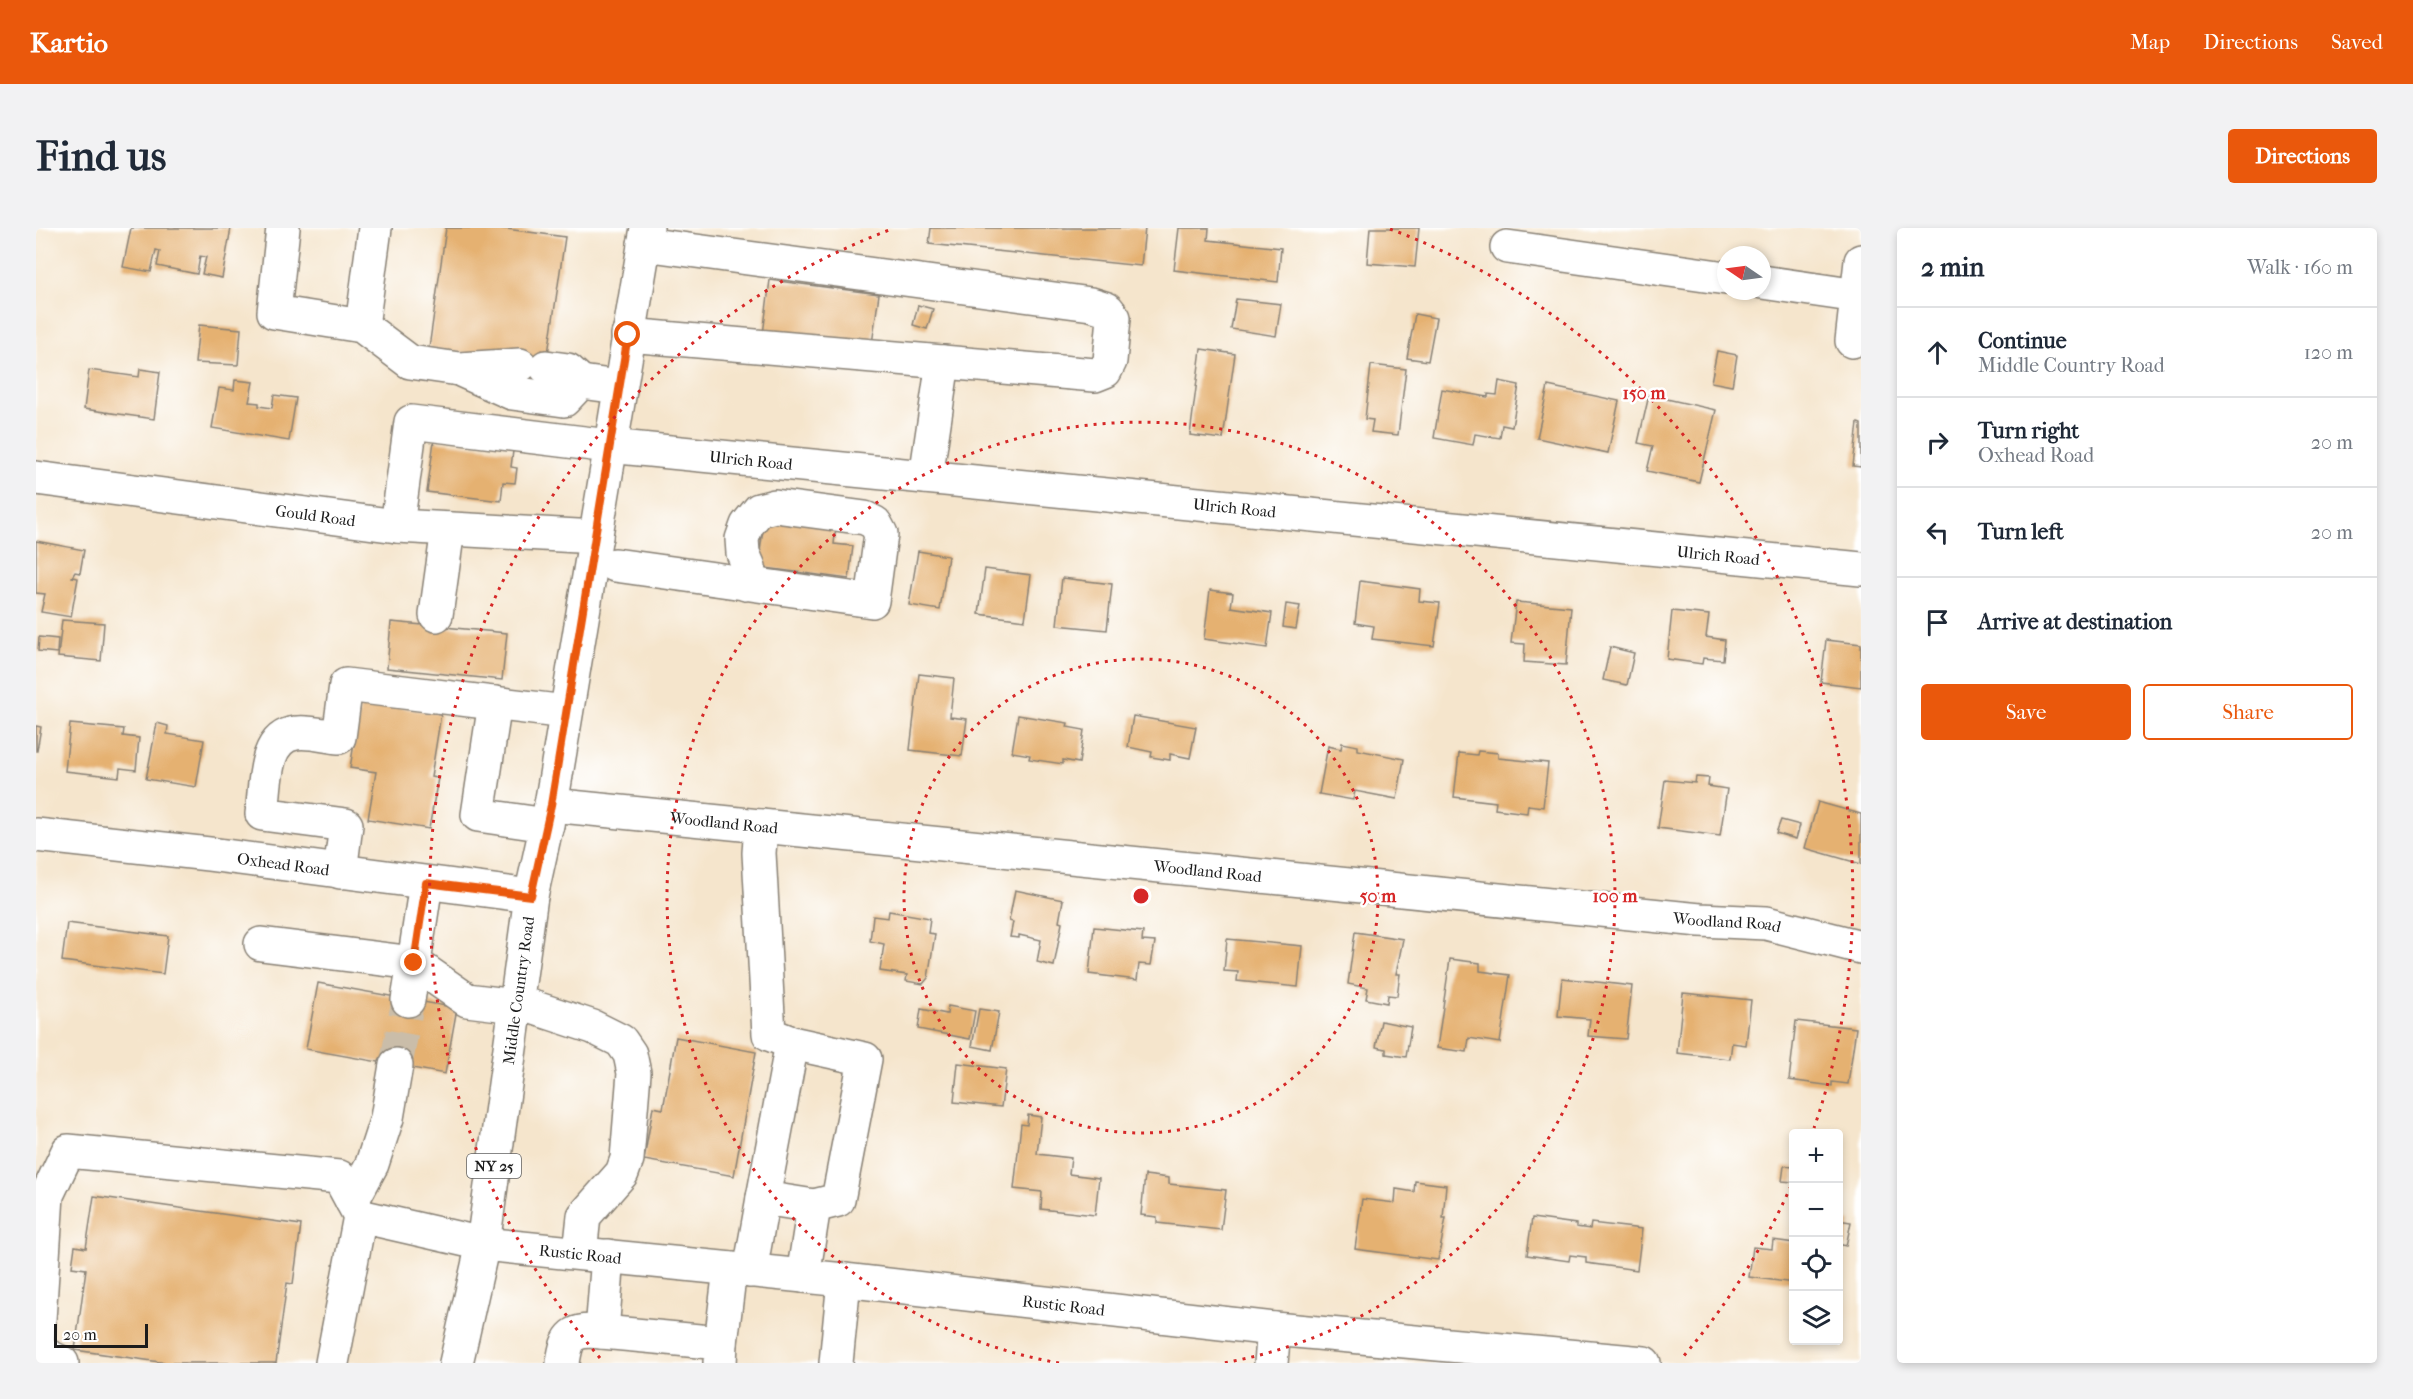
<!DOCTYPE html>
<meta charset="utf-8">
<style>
:root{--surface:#fff;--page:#f2f2f3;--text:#1f2937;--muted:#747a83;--line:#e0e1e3;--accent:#ea580c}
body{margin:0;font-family:"IM FELL French Canon",serif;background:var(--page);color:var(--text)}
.controls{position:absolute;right:18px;bottom:18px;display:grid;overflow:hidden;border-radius:6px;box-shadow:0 3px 9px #0003}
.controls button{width:54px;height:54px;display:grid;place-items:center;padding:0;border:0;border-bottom:2px solid var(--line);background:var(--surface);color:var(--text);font:30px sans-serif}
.compass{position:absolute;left:1681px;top:18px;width:54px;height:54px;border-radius:50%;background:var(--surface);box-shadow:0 3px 9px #0003;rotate:283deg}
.scale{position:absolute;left:18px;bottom:15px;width:94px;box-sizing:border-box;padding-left:6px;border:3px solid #1c1c1c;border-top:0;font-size:16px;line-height:21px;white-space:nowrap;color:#1c1c1c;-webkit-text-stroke:4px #fff;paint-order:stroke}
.stop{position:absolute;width:18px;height:18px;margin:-14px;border:4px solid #ea580c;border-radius:50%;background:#fff}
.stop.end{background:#ea580c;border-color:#fff;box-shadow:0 2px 6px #0008}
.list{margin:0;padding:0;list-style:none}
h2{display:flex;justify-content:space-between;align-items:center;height:78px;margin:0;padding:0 24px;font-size:26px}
h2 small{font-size:20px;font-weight:400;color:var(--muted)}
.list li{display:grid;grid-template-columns:39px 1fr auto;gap:18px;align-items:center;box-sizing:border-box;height:90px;padding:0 24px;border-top:2px solid var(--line)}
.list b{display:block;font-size:22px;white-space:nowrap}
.list p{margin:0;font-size:20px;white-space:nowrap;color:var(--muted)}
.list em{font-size:20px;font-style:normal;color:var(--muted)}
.actions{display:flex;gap:12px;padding:18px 24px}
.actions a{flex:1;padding:14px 0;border:2px solid var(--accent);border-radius:6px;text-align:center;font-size:21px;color:var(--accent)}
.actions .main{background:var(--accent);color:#fff}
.icon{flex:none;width:33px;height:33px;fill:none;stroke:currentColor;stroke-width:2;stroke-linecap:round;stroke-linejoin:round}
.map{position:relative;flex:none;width:1825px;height:1135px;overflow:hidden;border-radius:6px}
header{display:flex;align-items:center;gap:36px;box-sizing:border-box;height:84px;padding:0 30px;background:var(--accent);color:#fff}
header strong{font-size:28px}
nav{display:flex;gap:33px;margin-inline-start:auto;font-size:21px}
.intro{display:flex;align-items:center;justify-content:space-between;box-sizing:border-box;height:144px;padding:0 36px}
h1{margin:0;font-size:42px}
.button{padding:15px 27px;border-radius:6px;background:var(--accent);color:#fff;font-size:21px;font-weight:700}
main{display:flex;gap:36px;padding:0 36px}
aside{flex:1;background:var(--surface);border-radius:6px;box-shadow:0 3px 9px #0003}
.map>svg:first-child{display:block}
</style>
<header>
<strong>Kartio</strong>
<nav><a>Map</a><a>Directions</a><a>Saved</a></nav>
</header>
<div class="intro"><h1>Find us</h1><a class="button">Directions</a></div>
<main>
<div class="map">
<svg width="1825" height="1135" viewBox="0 0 1825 1135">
<rect width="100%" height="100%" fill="#fff"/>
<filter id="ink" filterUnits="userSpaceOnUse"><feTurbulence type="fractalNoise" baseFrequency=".0167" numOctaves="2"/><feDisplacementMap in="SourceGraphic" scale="12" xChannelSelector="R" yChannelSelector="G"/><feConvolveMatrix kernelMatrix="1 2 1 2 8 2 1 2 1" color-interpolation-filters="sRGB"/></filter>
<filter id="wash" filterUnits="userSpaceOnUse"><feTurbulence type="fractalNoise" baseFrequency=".008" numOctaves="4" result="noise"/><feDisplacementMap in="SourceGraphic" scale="24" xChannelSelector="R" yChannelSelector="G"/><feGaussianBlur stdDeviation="1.35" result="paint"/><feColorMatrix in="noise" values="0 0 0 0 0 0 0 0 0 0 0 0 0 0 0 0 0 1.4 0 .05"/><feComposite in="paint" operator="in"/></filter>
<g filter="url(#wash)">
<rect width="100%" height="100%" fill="#f5e5cc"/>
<g id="blocks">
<g fill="#e5b171">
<polygon points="95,0 195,0 186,50 166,46 170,29 164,28 161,46 121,38 124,23 120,22 115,44 87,39"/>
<polygon points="410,0 463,0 529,9 506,167 481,163 484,133 393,120"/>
<polygon points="895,0 1109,0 1105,38 893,16"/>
<polygon points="1143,0 1173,0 1172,12 1245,20 1242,54 1138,42"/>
<polygon points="1334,0 1383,0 1379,39 1331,35"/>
<polygon points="734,52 843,66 836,116 727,106"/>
<polygon points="1200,71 1245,76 1240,108 1195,101"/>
<polygon points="882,77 897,81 891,101 877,97"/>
<polygon points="1379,86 1400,90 1392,133 1371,130"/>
<polygon points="163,97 205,101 202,137 159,135"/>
<polygon points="1165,121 1199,126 1187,211 1154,207"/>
<polygon points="1681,123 1701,127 1696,158 1675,154"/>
<polygon points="1335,137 1370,141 1362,207 1335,204 1337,192 1329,191"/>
<polygon points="104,141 124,144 118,191 48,181 53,142 103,149"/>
<polygon points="199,152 217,154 213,174 223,175 223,178 236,180 238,167 260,170 253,213 176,200 183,160 198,162"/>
<polygon points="1463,153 1483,157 1476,199 1466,197 1464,210 1439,206 1437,217 1398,210 1406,161 1452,169 1452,166 1461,167"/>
<polygon points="1512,158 1583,173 1572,225 1501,210"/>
<polygon points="1613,167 1680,182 1663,254 1611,243 1617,218 1602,215"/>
<polygon points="1822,195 1825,196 1825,239 1817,238"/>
<polygon points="398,213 477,223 475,239 481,240 479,255 467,254 465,273 391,264"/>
<polygon points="739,290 800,298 798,316 817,318 813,351 722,339 728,294 738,296"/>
<polygon points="0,313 48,322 44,345 39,344 36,349 42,350 35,389 5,384 9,366 0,365"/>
<polygon points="882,323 912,328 904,382 873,377"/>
<polygon points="949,341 995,347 989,392 943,386"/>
<polygon points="1026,350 1076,356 1071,402 1021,397"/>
<polygon points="1324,353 1384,361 1383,373 1404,375 1398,418 1336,411 1338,398 1319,395"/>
<polygon points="1174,362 1197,365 1195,379 1236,385 1231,420 1168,411"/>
<polygon points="1480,374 1535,379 1530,437 1488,434 1489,416 1475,415"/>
<polygon points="1250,376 1264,378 1260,401 1247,399"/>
<polygon points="1636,383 1673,387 1670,409 1689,412 1687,432 1667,430 1666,436 1631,431"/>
<polygon points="26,392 68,395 65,433 22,429"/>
<polygon points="355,394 471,405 466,452 351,440"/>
<polygon points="3,409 22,411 21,425 2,423"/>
<polygon points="1790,412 1825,416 1825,459 1785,454"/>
<polygon points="1574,419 1598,425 1591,457 1567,452"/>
<polygon points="883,446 918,450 914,489 931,491 926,528 874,522"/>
<polygon points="325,473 405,486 395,549 402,550 393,601 332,591 340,544 314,540"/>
<polygon points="982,487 1032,495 1031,499 1048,502 1043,535 1027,532 1027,536 993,531 994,527 976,524"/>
<polygon points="1097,488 1160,499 1154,530 1134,526 1134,532 1115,529 1116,524 1092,519"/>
<polygon points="121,495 132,498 131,506 168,512 160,559 110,551"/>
<polygon points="34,496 88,501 87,508 103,510 100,542 84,540 83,549 29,543"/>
<polygon points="0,498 5,499 1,523 0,523"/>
<polygon points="1306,515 1322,518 1322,522 1368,531 1361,571 1319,563 1317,572 1283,566 1292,518 1305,521"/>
<polygon points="1442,523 1462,525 1462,530 1512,535 1507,579 1492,577 1491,585 1459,581 1460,574 1418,569 1423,525 1441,527"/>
<polygon points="1660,549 1673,550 1672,558 1691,561 1684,608 1622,600 1629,552 1659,555"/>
<polygon points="1782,574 1825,586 1825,636 1769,620"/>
<polygon points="1745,592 1764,597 1760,611 1740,605"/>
<polygon points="979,662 1027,672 1023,694 1026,695 1018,738 1001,734 1005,712 983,707 983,710 974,709 977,694 973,693"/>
<polygon points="853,683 894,690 892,705 899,706 892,750 887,756 870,753 871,747 844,743 848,716 834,713 837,688 852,690"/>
<polygon points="31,695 132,708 127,746 26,733"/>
<polygon points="1058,699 1107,704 1106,713 1119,714 1115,737 1103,736 1101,752 1053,746"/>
<polygon points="1319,704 1367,711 1360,746 1364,746 1361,768 1352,767 1351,775 1330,771 1332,760 1312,756"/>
<polygon points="1191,711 1266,718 1262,759 1201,753 1202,744 1188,743"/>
<polygon points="1414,731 1444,735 1444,743 1474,747 1464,815 1433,810 1431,824 1401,820"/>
<polygon points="1526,750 1596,758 1590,811 1552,808 1554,791 1522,788"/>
<polygon points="282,755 421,780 409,846 270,821"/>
<polygon points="1647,765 1715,772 1710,817 1696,815 1694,831 1641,825"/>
<polygon points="912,778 939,783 934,811 882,801 885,781 911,786"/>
<polygon points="943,781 963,784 956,822 936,818"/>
<polygon points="1345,793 1375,799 1370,829 1350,826 1350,821 1340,819"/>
<polygon points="1760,793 1820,800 1812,856 1796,854 1796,858 1753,852"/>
<polygon points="640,809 720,824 698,948 608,932 617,879 627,881"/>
<polygon points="922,835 970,841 965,879 918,874"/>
<polygon points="992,887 1005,889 1001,926 1035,930 1033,946 1063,950 1059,987 1005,981 1006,964 978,961 985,896 991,897"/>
<polygon points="1748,938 1758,939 1758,954 1746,953"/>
<polygon points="1109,947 1133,950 1133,956 1190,962 1185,1002 1121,995 1121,989 1105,987"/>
<polygon points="1379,953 1410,957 1407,990 1410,990 1402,1032 1319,1021 1326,971 1359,975 1360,961 1378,964"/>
<polygon points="58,968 265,997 257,1056 251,1055 240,1135 131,1135 39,1122 50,1041 36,1039 39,1018 50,1020"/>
<polygon points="1496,990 1540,996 1540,999 1554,1001 1555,995 1606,1001 1601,1042 1550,1035 1550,1029 1534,1027 1533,1033 1491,1027"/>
<polygon points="1802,992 1815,994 1810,1018 1802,1016"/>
<polygon points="1737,1012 1758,1015 1758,1055 1713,1049 1717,1019 1736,1021"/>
</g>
</g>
</g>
<g filter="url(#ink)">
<use href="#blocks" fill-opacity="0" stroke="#888074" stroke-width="1.5"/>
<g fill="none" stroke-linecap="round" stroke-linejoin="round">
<polyline stroke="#cabda9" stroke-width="33" stroke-dasharray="33 16" stroke-linecap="butt" points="360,837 372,772"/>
<defs>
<g id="minor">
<polyline points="247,0 238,84 326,98 374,134 423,141 484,137"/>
<polyline points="1471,19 1690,50"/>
<polyline points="1726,54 1822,68"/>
<polyline points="326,98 339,0"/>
<polyline points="592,107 1059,147 1069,143 1074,133 1078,90 1071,81 1055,76 608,16"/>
<polyline points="1816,113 1825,33"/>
<polyline points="510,139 532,142 545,154"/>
<polyline points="427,143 476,165 528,172 545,154 583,159"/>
<polyline points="890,249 907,134"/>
<path id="s1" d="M0,250L361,298L560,309"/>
<path id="s2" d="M361,298L375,194L573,218L1825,341"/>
<path d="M579,337C665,349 750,361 836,373L845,306L839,295L829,290L739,278L723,282L711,297L706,311L707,325L713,339L710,356"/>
<polyline points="400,387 412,301"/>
<polyline points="459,475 442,587 511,597"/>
<path id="s3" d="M515,577L1664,692L1730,695L1825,719"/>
<polyline points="725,598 723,625 733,806 756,815"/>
<path id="s4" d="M0,607L173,626L495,668"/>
<path d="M304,644L310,597L226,586C230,559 226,509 260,505C273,503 290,508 303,509L310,457L530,484"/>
<polyline points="390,655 378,735 431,772 480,778"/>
<polyline points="225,716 378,735 372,772"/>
<polyline points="481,774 557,799 585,813 594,826 598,845 591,931 586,945 548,988 544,1025"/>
<polyline points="727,970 756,815 829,831 802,972 778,978"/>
<polyline points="316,973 336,936 351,890 360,837"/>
<path id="s5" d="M324,988L447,1016L808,1052L1238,1101L1608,1135"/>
<polyline points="572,1028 566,1104 685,1115 684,1135"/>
<polyline points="714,1043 727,970 778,978 767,1048"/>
<polyline points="685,1115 694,1041"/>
<polyline points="26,1135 1,1123 11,967 32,923 303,949 324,988 296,1135"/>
<path d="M527,1135C531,1106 537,1101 566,1104"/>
<polyline points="800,1135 808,1052"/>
<polyline points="1235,1135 1238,1101"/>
</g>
<g id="major">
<path id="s6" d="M420,1135L447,1016L495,668L515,577L611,0"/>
</g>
</defs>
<use href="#minor" stroke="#888074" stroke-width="36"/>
<use href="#major" stroke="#888074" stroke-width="36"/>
<use href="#minor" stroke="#fff" stroke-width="33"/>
<use href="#major" stroke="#fff" stroke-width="33"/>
</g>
</g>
<g fill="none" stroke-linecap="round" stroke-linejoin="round" filter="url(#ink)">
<polyline stroke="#ea580c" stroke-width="8" points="378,735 390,655 495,668 515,577 592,107"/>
</g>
<g fill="none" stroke="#d62828" stroke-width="3" stroke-dasharray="3 6">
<circle cx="1105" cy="668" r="237"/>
<path d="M1023 1135A474 474 0 1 1 1187 1135"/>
<path d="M1755 958A712 712 0 0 1 1646 1130M564 1130A712 712 0 0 1 856 1M1354 1A712 712 0 0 1 1778 900"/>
</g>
<g text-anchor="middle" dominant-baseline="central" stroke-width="5" stroke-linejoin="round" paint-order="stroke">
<rect fill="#fff" stroke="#606060" stroke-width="1.5" x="431" y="926" width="54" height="24" rx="4.5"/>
<g font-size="15" font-weight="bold" fill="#1c1c1c">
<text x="458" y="938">NY 25</text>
</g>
<g font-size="16" fill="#1c1c1c" stroke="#fff">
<text stroke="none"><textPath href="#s2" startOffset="447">Ulrich Road</textPath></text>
<text stroke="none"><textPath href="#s2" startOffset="933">Ulrich Road</textPath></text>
<text stroke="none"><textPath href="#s1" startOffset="282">Gould Road</textPath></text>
<text stroke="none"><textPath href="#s2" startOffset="1419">Ulrich Road</textPath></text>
<text stroke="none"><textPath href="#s3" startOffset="174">Woodland Road</textPath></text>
<text stroke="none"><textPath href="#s4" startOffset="249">Oxhead Road</textPath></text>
<text stroke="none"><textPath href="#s3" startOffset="660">Woodland Road</textPath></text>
<text stroke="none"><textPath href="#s3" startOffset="1182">Woodland Road</textPath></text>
<text stroke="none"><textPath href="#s6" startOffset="378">Middle Country Road</textPath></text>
<text stroke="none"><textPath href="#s5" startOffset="224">Rustic Road</textPath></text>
<text stroke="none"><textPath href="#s5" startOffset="710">Rustic Road</textPath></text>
</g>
</g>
<circle cx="1105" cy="668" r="9" fill="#d62828" stroke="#fff" stroke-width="3"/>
<g font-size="18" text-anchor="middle" font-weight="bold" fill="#d62828" stroke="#fff" stroke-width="5" stroke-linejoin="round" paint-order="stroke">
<text x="1608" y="171">150 m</text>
<text x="1342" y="674">50 m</text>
<text x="1579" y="674">100 m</text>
</g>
</svg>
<div class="controls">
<button>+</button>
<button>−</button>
<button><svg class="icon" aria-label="locate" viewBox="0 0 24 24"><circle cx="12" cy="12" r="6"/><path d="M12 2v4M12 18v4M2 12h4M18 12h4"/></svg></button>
<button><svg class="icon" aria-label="layers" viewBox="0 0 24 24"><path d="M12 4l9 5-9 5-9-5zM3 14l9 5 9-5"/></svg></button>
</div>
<svg class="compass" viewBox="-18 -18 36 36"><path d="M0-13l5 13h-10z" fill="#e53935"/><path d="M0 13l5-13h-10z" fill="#747a83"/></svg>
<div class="scale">20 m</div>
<div class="stop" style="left:592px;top:107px"></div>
<div class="stop end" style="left:378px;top:735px"></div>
</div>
<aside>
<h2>2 min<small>Walk · 160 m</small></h2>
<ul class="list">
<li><svg class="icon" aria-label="ahead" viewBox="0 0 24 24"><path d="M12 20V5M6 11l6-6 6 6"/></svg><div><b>Continue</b><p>Middle Country Road</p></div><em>120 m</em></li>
<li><svg class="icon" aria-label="right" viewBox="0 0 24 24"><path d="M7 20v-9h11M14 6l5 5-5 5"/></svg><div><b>Turn right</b><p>Oxhead Road</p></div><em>20 m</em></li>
<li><svg class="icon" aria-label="left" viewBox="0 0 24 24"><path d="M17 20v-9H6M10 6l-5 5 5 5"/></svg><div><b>Turn left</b></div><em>20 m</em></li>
<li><svg class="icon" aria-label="arrive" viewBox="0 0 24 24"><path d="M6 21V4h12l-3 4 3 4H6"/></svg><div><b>Arrive at destination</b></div></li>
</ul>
<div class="actions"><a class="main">Save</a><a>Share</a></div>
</aside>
</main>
